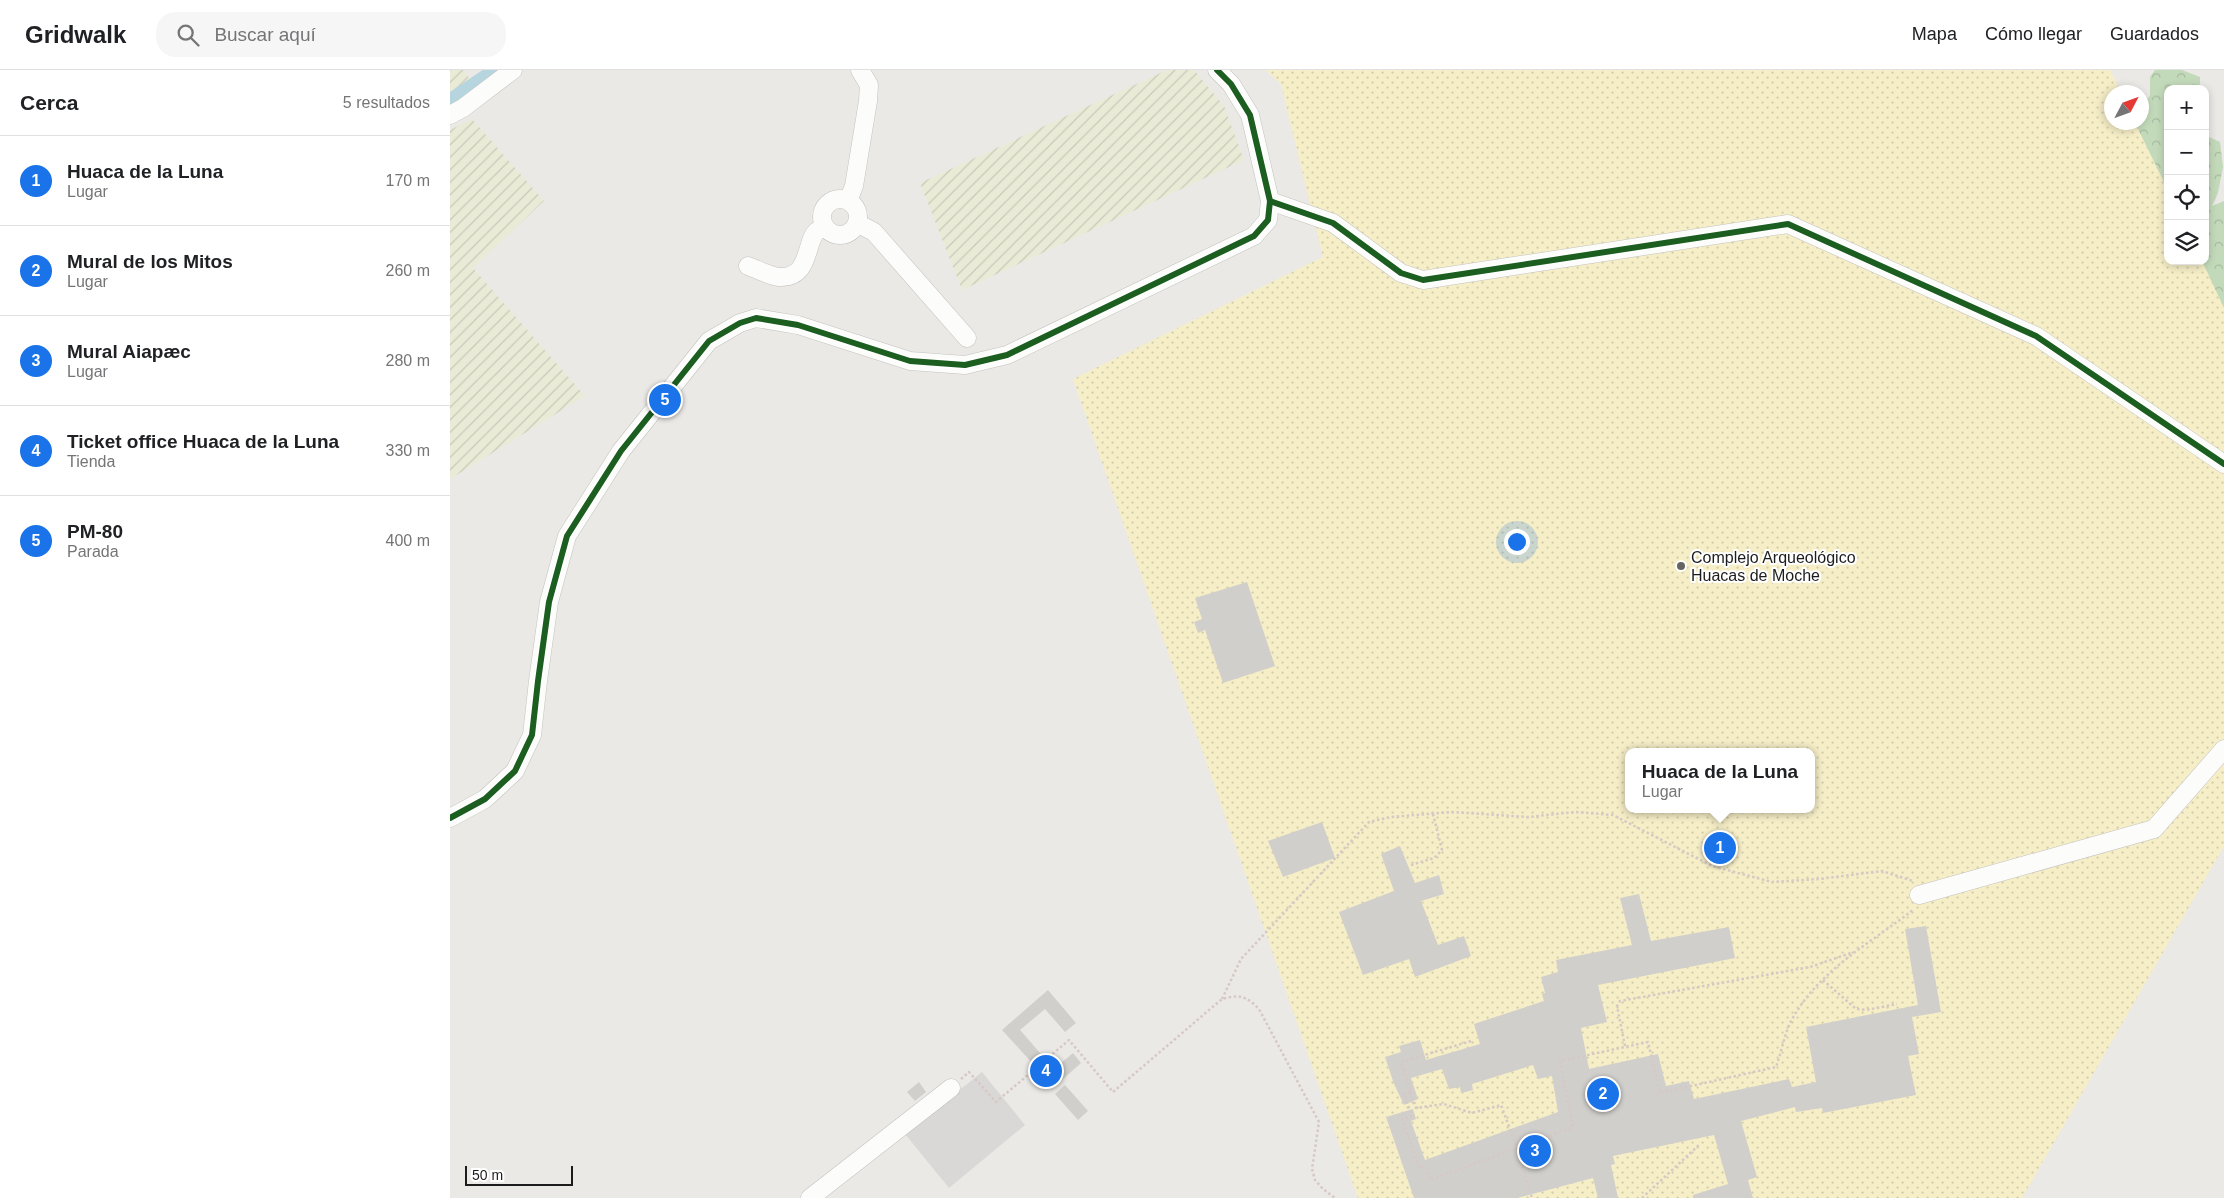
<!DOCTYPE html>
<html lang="es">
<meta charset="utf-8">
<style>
:root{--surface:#fff;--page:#f6f6f6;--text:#202124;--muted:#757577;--line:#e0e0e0;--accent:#1a73e8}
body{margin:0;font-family:Arial,sans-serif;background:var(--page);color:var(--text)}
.controls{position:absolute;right:15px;top:15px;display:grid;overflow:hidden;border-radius:10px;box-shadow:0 2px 8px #0003}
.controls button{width:45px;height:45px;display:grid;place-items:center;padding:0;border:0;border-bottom:1px solid var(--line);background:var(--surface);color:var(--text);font:25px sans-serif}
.compass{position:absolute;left:1654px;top:15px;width:45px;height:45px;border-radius:50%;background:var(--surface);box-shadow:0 2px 8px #0003;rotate:49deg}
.scale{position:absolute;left:15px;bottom:12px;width:108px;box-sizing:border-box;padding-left:5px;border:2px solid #1c1c1c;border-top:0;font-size:14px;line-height:18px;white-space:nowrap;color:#1c1c1c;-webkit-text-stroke:4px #fff;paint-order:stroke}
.you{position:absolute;left:1066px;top:471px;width:18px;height:18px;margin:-12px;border:4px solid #fff;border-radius:50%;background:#1a73e8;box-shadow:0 0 0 8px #1a73e833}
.badge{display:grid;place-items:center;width:32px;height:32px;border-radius:50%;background:var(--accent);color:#fff;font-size:16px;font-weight:700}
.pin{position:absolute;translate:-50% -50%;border:2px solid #fff;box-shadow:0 1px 5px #0006}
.popup{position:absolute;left:1175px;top:678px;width:190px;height:65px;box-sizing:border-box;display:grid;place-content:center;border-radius:10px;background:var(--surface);filter:drop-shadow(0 1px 4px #0005);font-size:16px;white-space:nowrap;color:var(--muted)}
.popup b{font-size:19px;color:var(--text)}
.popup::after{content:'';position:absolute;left:50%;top:100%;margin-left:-10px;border:10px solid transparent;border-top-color:var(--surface)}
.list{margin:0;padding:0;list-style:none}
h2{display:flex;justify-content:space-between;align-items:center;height:65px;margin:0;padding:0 20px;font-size:21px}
h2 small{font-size:16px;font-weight:400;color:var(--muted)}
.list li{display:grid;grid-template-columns:32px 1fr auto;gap:15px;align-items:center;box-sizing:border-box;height:90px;padding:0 20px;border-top:1px solid var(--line)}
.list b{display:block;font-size:19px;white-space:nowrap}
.list p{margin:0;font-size:16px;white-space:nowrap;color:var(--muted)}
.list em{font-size:16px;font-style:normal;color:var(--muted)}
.icon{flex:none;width:28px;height:28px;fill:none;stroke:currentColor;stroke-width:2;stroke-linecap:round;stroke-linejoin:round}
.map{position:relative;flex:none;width:1774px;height:1128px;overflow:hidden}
header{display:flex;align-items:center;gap:30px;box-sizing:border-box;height:70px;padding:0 25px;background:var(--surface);border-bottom:1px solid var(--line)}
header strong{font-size:24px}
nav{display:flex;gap:28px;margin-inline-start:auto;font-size:18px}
.search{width:350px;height:45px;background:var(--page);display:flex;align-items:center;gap:12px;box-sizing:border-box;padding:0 18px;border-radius:20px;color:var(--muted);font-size:19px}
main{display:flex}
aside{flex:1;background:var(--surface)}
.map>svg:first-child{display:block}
</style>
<header>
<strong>Gridwalk</strong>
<div class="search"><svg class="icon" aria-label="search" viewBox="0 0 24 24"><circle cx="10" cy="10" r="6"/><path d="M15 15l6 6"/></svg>Buscar aquí</div>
<nav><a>Mapa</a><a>Cómo llegar</a><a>Guardados</a></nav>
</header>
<main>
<aside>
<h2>Cerca<small>5 resultados</small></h2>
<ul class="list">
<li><span class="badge">1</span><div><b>Huaca de la Luna</b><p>Lugar</p></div><em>170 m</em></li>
<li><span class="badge">2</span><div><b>Mural de los Mitos</b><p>Lugar</p></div><em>260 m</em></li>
<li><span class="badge">3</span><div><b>Mural Aiapæc</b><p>Lugar</p></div><em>280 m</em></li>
<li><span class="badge">4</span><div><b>Ticket office Huaca de la Luna</b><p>Tienda</p></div><em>330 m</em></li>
<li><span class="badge">5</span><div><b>PM-80</b><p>Parada</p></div><em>400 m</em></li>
</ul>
</aside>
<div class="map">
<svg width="1774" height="1128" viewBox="0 0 1774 1128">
<defs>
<pattern id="farmland-furrows" width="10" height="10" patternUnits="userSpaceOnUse" patternTransform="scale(1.25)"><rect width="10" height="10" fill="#eaebd7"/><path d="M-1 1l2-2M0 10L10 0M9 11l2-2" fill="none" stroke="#c8c9b8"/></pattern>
<pattern id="forest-crowns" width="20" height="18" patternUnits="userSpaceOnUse" patternTransform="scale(1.25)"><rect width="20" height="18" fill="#c3daba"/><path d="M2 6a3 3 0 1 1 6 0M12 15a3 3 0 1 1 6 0" fill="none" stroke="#a7ba9f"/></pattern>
<pattern id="sand-dots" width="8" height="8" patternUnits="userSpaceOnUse" patternTransform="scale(1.25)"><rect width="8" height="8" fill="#f6eec7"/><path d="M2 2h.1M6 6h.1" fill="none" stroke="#d2ccaa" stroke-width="1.8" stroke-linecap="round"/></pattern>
</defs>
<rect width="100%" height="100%" fill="#ebe9e5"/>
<polygon fill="#d9d8d6" points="532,1002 575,1055 499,1118 455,1064"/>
<g fill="url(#farmland-furrows)">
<polygon points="0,0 14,0 20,10 0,30"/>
<polygon points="717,0 744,0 774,36 794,90 512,220 470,113"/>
<polygon points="22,49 94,131 23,198 135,326 0,409 0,60"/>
</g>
<polygon fill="url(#forest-crowns)" points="1705,0 1732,0 1750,7 1750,19 1718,19 1718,191 1755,191 1755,65 1770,72 1773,97 1768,123 1762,136 1774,131 1774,282 1597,145 1679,53 1692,52 1692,34 1700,26 1700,7"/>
<path fill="url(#sand-dots)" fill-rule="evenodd" d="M816,0H1660L1671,22H1662V52L1685,53L1718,120V191H1752L1774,238V776L1572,1128H908L623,309L873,187L831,14ZM1179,682H1361V739H1179Z"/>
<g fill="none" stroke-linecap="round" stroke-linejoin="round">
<polyline stroke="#b7d5df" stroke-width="15" points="0,31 46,0"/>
</g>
<g fill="#d1cfcc">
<polygon points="797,512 825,596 773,613 755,560 748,563 744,552 752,549 745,528"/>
<polygon points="872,752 885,788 833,807 818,771"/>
<polygon points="950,776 965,813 989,805 994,824 971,831 988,875 1014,866 1021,886 965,907 959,889 913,905 889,842 944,821 931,784"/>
<polygon points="1189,824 1201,871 1279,857 1285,888 1148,915 1157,952 1131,958 1139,999 1208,984 1216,1016 1239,1011 1244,1029 1339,1009 1342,1017 1366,1012 1356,957 1468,935 1455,859 1476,856 1491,942 1462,947 1469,984 1458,986 1466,1025 1373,1043 1372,1038 1346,1042 1345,1037 1291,1051 1307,1107 1298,1110 1303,1128 1243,1128 1243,1125 1278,1114 1264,1065 1163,1086 1165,1094 1161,1095 1168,1128 1148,1128 1143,1108 1067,1128 964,1128 936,1047 963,1039 966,1049 961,1051 975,1090 1108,1042 1102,1006 1088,1009 1083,995 1022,1014 1023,1020 1011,1023 1010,1017 999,1019 992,999 961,1008 968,1029 954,1035 944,1014 935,987 951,982 949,976 970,970 976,990 1030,974 1024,954 1094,931 1092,924 1095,923 1091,907 1108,902 1106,890 1182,875 1170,828"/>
<polygon points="598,920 626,953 615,962 595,939 570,960 604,999 623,983 631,993 604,1017 552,960"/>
<polygon points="469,1012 476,1022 465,1031 457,1022"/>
<polygon points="615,1015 638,1041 628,1050 605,1024"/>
</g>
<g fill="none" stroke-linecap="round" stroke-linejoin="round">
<defs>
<g id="minor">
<polyline points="0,45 13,38 63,0"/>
<circle cx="390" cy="147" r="18"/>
<polyline points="398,131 404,116 418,31 419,15 410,0"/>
<polyline points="820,131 883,153 951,203 973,210 1338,154 1586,266 1774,394"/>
<polyline points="407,153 424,162 517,268"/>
<path d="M298,196C307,199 319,206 329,207C361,209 355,171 367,161C369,160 372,159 375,158"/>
<polyline points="0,748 35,729 65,701 82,665 88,611 99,532 117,466 171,381 259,271 290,253 306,248 348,255 460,291 515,295 557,285 804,166 818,150 820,131 800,45 781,14 767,0"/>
<polyline points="1469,825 1704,759 1774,679"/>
<polyline points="360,1128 501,1018"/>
</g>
</defs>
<use href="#minor" stroke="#c3c2c1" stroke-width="19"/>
<g stroke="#d6c8c4" stroke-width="2.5" stroke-dasharray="2.5 2.5" stroke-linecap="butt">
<polyline points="961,795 984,788 992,780 983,744"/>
<polyline points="1373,910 1406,939 1416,940 1447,934"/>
<polyline points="772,929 791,889 919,752 941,747 1002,742 1078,747 1126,742 1163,745 1262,796 1322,812 1369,809 1432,801 1463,811"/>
<path d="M1021,971L951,992L966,1038L994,1034L1022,1043L1051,1035L1067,1078L1123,1057L1110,991L1198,972L1210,1023L1326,997C1331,983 1334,967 1340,953C1367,901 1419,874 1463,840"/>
<polyline points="1175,976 1167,936 1170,931 1360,897 1401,883"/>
<path d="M511,1009L519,1002L546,1032L619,970L663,1022L772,929C790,924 796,926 809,939L869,1052L862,1099L865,1110L873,1119L885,1128"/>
<polyline points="961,1022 954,1024 962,1046 952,1049 969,1098 976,1097 980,1110 1067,1078 1082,1128"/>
<polyline points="1192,1128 1249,1075"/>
</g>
<use href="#minor" stroke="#fcfcfb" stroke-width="18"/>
<defs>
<g id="cycleway">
<polyline points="820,131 883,153 951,203 973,210 1338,154 1586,266 1774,394"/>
<polyline points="0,748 35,729 65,701 82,665 88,611 99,532 117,466 171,381 259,271 290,253 306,248 348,255 460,291 515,295 557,285 804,166 818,150 820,131 800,45 781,14 767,0"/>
</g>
</defs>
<use href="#cycleway" stroke="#fff" stroke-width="9"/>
<use href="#cycleway" stroke="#1b5e20" stroke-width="6"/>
</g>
<circle fill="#646462" stroke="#fff" stroke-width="2" cx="1231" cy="496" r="5"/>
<g text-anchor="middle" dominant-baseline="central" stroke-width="4" stroke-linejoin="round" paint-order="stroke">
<g font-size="16" fill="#1c1c1c" stroke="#fff" text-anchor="start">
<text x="1241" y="487">Complejo Arqueológico<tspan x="1241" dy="18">Huacas de Moche</tspan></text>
</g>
</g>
</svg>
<div class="controls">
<button>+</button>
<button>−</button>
<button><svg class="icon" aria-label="locate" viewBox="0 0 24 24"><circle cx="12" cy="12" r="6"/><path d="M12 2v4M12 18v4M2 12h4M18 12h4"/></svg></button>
<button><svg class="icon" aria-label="layers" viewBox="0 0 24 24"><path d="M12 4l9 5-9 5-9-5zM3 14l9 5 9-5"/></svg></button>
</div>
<svg class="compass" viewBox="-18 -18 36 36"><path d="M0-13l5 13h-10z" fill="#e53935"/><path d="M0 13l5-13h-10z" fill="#757577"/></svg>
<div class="scale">50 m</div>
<div class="you"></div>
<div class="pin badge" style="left:1270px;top:778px">1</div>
<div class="popup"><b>Huaca de la Luna</b>Lugar</div>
<div class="pin badge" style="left:1153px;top:1024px">2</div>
<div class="pin badge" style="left:1085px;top:1081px">3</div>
<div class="pin badge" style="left:596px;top:1001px">4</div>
<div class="pin badge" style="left:215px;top:330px">5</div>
</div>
</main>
